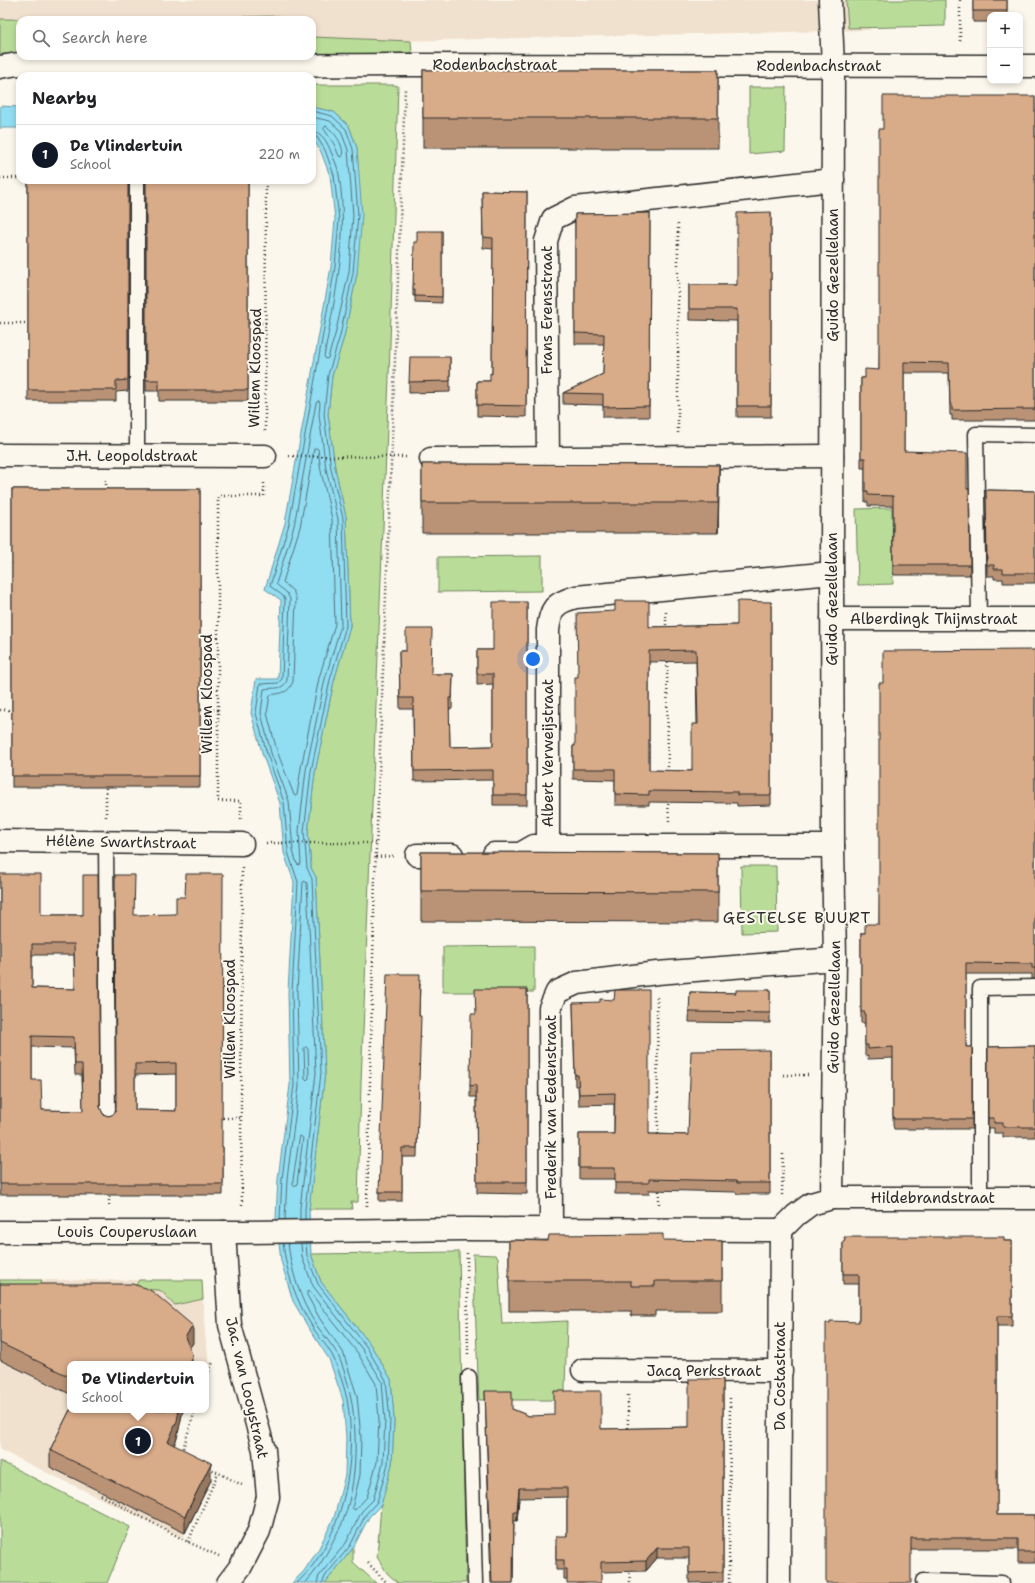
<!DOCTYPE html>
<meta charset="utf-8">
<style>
:root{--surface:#fff;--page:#f6f6f6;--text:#202124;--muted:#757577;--line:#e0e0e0;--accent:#111827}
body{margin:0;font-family:"Shantell Sans",sans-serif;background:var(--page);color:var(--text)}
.controls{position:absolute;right:12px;top:12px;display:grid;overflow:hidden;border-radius:8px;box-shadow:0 2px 6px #0003}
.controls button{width:36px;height:36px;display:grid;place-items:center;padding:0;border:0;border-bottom:1px solid var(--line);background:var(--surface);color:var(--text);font:20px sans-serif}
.you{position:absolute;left:533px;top:659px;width:14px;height:14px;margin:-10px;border:3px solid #fff;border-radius:50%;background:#1a73e8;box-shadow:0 0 0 6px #1a73e833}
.badge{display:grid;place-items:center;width:26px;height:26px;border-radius:50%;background:var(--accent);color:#fff;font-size:13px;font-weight:700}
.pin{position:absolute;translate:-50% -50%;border:2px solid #fff;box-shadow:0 1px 4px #0006}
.popup{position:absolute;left:67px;top:1361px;width:142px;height:52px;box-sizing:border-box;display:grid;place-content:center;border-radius:8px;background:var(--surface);filter:drop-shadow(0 1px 3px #0005);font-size:13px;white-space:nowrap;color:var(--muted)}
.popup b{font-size:15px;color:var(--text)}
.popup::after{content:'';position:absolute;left:50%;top:100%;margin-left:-8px;border:8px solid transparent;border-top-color:var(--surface)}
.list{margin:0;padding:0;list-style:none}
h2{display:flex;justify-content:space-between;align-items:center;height:52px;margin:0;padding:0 16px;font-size:17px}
h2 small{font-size:13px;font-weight:400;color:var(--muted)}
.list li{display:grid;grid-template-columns:26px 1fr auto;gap:12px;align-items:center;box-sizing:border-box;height:60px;padding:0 16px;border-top:1px solid var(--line)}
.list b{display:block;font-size:15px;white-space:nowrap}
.list p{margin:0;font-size:13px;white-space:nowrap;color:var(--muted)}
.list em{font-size:13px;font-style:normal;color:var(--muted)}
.icon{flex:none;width:22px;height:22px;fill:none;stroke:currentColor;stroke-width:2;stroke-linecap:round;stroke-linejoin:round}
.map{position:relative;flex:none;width:1035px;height:1583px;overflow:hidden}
.search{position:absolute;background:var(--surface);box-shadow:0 2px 6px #0003;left:16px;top:16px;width:300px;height:44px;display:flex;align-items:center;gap:10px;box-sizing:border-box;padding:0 14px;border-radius:12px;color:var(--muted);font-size:15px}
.panel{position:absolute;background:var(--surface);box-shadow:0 2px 6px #0003;left:16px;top:72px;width:300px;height:112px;border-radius:12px}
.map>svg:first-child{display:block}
</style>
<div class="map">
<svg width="1035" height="1583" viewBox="0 0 1035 1583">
<rect width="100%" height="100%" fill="#fbf7ec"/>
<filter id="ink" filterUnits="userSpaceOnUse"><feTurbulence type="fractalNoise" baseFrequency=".025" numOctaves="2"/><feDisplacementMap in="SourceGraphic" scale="8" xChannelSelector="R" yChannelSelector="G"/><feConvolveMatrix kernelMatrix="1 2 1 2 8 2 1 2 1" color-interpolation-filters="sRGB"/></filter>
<g filter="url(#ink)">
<g fill="#f0e0ce">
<polygon points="0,0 869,0 870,30 312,43 312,20 20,20 0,50"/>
<polygon points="0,1280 202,1280 205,1335 210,1367 206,1368 206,1364 70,1364 70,1410 211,1480 183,1538 0,1450"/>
</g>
<g fill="#b9dd98" stroke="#728462">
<polygon points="846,0 945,0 945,26 848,28"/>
<polygon points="280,16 284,20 116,20"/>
<polygon points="0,19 68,20 20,20 20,54 0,54"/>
<polygon points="312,37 411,41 412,53 312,54"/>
<polygon points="312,85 394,85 398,86 389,377 361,1083 358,1202 351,1202 352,1209 309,1209 325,1073 316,877 311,868 308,832 315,772 334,681 350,626 346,517 335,468 328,414 332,376 344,337 357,273 357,148 349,126 334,112 312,107"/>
<polygon points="749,87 786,87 785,151 749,154"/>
<polygon points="892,508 893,584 858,585 856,509"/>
<polygon points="542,556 542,591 438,592 438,557"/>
<polygon points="741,866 776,866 777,932 742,933"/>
<polygon points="534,946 534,992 443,992 443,947"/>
<polygon points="459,1252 466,1583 398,1583 387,1573 377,1557 381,1505 392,1464 394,1420 391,1379 370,1344 321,1282 311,1254"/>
<polygon points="473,1254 495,1255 498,1258 502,1324 567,1321 565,1388 566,1400 479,1400"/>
<polygon points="0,1280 42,1280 34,1297 0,1297"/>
<path d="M139,1280H202L203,1299L175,1305C168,1301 166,1293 159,1290L134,1289Z"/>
<polygon points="0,1461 130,1527 107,1583 0,1583"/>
<polygon points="353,1548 353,1562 376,1583 325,1583"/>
</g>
<g fill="#91ddf2" stroke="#6896a2">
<polygon points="0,106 20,107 20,128 0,128"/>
<polygon points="312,107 334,112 349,126 357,148 362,215 357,273 344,337 332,376 328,414 335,468 346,517 350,626 334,681 315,772 308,832 311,868 316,877 325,1073 309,1209 311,1254 321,1282 370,1344 391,1379 394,1420 392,1464 381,1505 369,1517 353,1548 325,1583 292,1583 304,1571 318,1550 334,1518 345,1475 346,1437 343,1400 329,1359 308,1327 293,1301 281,1261 276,1217 278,1179 290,1085 288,992 294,882 284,853 280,803 263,756 251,713 256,679 278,679 281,600 265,589 285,523 331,267 335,219 330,176 321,152 312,137"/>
</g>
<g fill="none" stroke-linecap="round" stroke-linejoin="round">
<g stroke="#54727b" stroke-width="1">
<path d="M312,117L330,121L341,131L348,150L353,215L349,272L335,335L328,358L326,359L324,357C335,297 349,236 339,175C338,167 334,159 331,152C328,144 322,131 312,131"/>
<path d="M326,126C335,132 345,146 342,157L339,156L334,144L324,129Z"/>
<path d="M319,401L320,403L319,415L326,469L338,519L341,625L325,679L306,770L299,831L301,864L299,865L297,864L293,851L289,801L271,753L261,713L264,689C274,687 283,691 287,680L290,599L287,593L276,584L294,526L316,403Z"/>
<path d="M316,448L318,449L321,471L332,519L335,624L319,678L301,768L297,795L295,796L294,795L277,751L267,713L270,695C280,693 289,694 293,681L296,598L293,591L283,582L300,527L314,449Z"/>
<polygon points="306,1047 308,1049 309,1078 307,1080 305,1078 304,1049"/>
<polygon points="300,1136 303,1138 297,1184 295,1186 293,1184 293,1180"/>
<polyline points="280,1219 282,1179 294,1085 292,992 298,882 288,852 284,802 267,754 256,713 260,684 278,683 282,679 285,599 283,596 270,586 289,524 335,267 339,219 334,175 325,150 317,137 312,136"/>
<polyline points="285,1219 287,1179 299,1086 297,992 303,882 305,881 307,883 316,1073 300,1208 300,1219"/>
<polyline points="305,1219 305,1209 321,1073 312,879 307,868 304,832 311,771 330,680 346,626 343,518 331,469 324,414 328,375 340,336 353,273 358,215 353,149 346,129 332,116 312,111"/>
<path d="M283,1243C286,1272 296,1301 312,1326C318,1337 329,1347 334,1359C339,1371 344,1386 347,1399C358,1461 344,1539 297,1583"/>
<path d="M288,1243C291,1271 300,1299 315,1323C322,1334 332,1344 338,1355C359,1401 361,1474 343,1521C340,1529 335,1536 332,1543C325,1557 316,1572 305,1583"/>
<polyline points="301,1243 302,1257 313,1286 362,1349 382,1381 385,1420 383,1463 373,1500 362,1511 346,1543 319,1576 317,1583"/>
<polyline points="306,1243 307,1256 318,1284 366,1346 386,1380 390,1420 388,1464 377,1502 366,1514 350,1546 326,1575 322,1583"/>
<polygon points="309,1291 357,1352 376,1384 379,1420 377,1462 367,1497 355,1510 352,1508 360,1475 361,1437 357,1396 343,1352 320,1319 307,1295 307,1292"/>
</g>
<defs>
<g id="lane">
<polyline points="137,456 137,180"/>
<polyline points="979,619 976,434 1035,435"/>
<polyline points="106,841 108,1118"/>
<polyline points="980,1198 980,988 1035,987"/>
<polyline points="469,1377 475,1583"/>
<polyline points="923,1581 1002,1583"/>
</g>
<g id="street">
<polyline points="830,0 833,66 832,573 833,846 835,959 832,1198"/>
<polyline points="1020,66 1035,66"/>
<polyline points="0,67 18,64 223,66 412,65 990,66"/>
<polyline points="0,455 265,456"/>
<polyline points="548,458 546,241 553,219 575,208 833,180"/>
<polyline points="431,459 832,456"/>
<polyline points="832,619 1035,619"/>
<polyline points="0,841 242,844"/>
<path d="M548,846V630C551,608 554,603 576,597L832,573"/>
<polyline points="494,854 520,854 534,846 833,846"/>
<polyline points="417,855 452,855"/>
<polyline points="551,1230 550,1008 557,992 577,983 657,973 835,959"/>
<polyline points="0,1232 243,1232 466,1229 781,1230"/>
<polyline points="224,1232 230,1325 264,1450 268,1497 259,1531 241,1566 228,1583"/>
<polyline points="583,1370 781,1371"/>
<polyline points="779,1583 781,1230 796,1215 811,1204 832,1198 1035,1198"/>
</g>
</defs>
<use href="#lane" stroke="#2b2b2b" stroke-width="17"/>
<use href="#street" stroke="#2b2b2b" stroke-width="25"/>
<g stroke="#2b2b2b" stroke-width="2.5" stroke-dasharray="1 3" stroke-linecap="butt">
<polyline points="960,41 960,0"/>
<polyline points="0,178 20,178"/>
<polyline points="0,323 30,323"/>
<polyline points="245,323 267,323"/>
<polyline points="265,431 266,180"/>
<polyline points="678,433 678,222"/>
<polyline points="289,456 406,457"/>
<polyline points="106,480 106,491"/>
<polyline points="666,612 666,629"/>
<polyline points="667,658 668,773"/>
<polyline points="0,710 14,710"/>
<polyline points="197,710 219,710"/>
<polyline points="668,800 669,821"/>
<polyline points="106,817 106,784"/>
<polyline points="241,819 241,801 218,801 218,496 264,496 264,480"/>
<polyline points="266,843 377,843"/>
<polyline points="376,857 393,856"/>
<polyline points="242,868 241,1118 242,1207"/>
<polyline points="657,997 658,1136"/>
<polyline points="783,1075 808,1075"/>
<polyline points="219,1118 241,1118"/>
<polyline points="659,1187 659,1204"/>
<polyline points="109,1192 109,1207"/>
<polyline points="782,1195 783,1153"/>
<polyline points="367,1206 375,876 392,440 405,89"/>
<polyline points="467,1253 468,1356"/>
<polyline points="206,1379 213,1362"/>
<polyline points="628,1395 628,1430"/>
<polyline points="182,1452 195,1410"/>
<polyline points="209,1468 242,1485"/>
<polyline points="101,1495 188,1542 219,1556"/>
<polyline points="188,1542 218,1473"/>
<polyline points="368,1563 387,1583"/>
<polyline points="629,1569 630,1583"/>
<polyline points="729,1583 730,1396"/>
</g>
<use href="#lane" stroke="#fbf7ec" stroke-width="14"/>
<use href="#street" stroke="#fbf7ec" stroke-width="22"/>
</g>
<g fill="#ba9376" stroke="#2b2b2b" fill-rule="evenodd">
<polygon points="973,0 1007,0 1007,15 990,15 990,22 973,22"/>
<rect x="423" y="70" width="295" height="78"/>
<polygon points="1035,96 1035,420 952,420 952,415 950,415 949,373 904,373 904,451 967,489 969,489 970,575 894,575 893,571 893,506 868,506 868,502 865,502 865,468 861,468 861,378 865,378 879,370 883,129"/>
<polygon points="28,180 128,180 128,391 116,392 116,401 28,401"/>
<polygon points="146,180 248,180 248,401 159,401 159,391 146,391"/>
<polygon points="482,191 527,192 526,417 477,416 477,381 490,381 492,374 493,249 483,248"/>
<polygon points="771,212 771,417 737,417 737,321 689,320 689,285 737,285"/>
<polygon points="650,213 649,417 603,417 603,405 563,404 563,393 603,374 604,344 575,344 575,214"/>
<polygon points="442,231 442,303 415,302 415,296 413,296 413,290 417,242"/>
<polygon points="450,357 450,392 409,393 409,382"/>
<polygon points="422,464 719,465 718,533 422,533"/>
<rect x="12" y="489" width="188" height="298"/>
<polygon points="986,490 1035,491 1035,583 1003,583 1003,579 994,579 994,576 987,576"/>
<polygon points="527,602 527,805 493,805 493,780 414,781 413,709 400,709 399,651 406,651 432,674 453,674 452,709 449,709 450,747 493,746 493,684 477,685 477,650 493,650"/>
<path d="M771,602V805L737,806V803L649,802V805H615V780L573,779V746H575L649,627L737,625ZM696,661L697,724L692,771L649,770V662Z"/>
<polygon points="1035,650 1035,979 1032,979 1032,974 966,974 966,1047 972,1047 972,1129 894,1129 893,1125 893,1058 868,1059 868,1055 865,1056 865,1023 861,1023 861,933 865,933 879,924 883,683"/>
<polygon points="421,852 718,853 718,922 421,921"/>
<path d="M0,874L41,915H83L100,1107L103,1114L108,1116L112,1115L115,1112L116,1107L134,915L222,1147H223V1195H0ZM32,955H74L75,989L32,988ZM32,1047L74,1048L75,1075H82L83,1111L42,1110L32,1080ZM176,1074V1111L135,1110V1075Z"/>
<polygon points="420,984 419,1016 417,1157 402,1157 402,1201 379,1201 379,1192"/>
<polygon points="527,989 527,1194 477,1193 476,1097 470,1097 470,1086 476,1014"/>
<polygon points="770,990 770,1023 689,1022 690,992 736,993"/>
<polygon points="573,1003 649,1134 688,1135 770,1050 770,1194 737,1194 736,1192 649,1190 649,1194 615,1194 615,1179 579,1179 579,1134 614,1134 614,1104 579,1105 578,1086 575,1086"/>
<polygon points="1035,1046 1035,1137 1003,1137 1003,1133 994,1133 994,1128 988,1128 988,1047"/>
<polygon points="509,1240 722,1241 722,1311 655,1311 655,1316 631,1316 631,1311 509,1311"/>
<polygon points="843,1241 1012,1241 1012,1326 997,1326 997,1515 1035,1515 1035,1563 1018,1563 1018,1549 911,1549 859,1322 859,1284 843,1284"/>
<polygon points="0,1284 193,1343 189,1348 192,1364 70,1364 70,1394 0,1360"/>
<polygon points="723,1379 723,1582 689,1583 689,1558 657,1558 646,1571 601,1572 567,1579 564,1579 564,1570 556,1570 556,1546 567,1536 567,1497 519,1498 517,1521 514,1521 513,1583 491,1583 485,1391 512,1409 529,1416 601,1429 689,1427"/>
<polygon points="70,1410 183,1410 177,1438 174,1445 211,1480 185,1533 50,1467 50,1450"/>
</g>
<g fill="#977860" stroke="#2b2b2b">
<polygon points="719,465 719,495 718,533"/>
<polygon points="193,1326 193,1343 185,1354 185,1337"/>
<polygon points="192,1354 192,1364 190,1364"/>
<polygon points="179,1410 183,1410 177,1438 168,1459 168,1442"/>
<polygon points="211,1463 211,1480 185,1533 185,1516"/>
<polygon points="519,1488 519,1498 517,1521 517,1511"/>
<polygon points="657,1548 657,1558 646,1571 646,1561"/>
</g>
<g fill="#d8ab89" stroke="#2b2b2b" fill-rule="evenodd">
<rect x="973" y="0" width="34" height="11"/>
<rect x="423" y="70" width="295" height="48"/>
<polygon points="883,96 1035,96 1035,409 952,410 952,404 950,404 949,363 904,362 904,451 967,453 967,489 969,489 970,565 894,565 893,561 893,496 868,495 868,491 865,491 865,458 861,458 861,378 865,378 865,369 879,370 879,129 883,129"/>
<polygon points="28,180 128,180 128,380 116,381 116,390 28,390"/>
<polygon points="146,180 248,180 248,390 159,390 159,380 146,380"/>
<polygon points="482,191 527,192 526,406 477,405 477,381 490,381 490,373 492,374 493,238 483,237"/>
<polygon points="771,212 771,406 737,406 737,309 689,309 689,285 737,285 737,213"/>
<polygon points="650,213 649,406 603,407 603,394 563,393 603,374 604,334 575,333 575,214"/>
<polygon points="417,231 442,231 442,297 415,296 415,290 413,290 414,242 417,242"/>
<polygon points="410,357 450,357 450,381 409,382"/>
<polygon points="422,464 719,465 718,503 422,503"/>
<rect x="12" y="489" width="188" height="287"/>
<polygon points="986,490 1035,491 1035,573 1003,573 1003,569 994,569 994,565 987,565"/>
<path d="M615,601H649V627L737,625V601L771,602V795H737V792L649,791V795L615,794V769H573V746H575V677H578L577,613L615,611ZM696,650L698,724H692V771L649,770V651Z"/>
<polygon points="493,602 527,602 527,795 493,795 493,770 414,771 413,698 400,698 399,651 406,651 406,629 432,629 431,674 453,674 452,698 449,698 450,747 493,746 493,674 477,674 477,650 493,650"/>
<polygon points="1035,650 1035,968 1032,968 1032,964 966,963 966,1047 972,1047 972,1119 894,1119 893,1115 893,1047 868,1049 868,1045 865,1045 865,1012 861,1012 861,933 865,933 865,924 879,924 879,683 883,683 883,651"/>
<polygon points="421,852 718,853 718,892 421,891"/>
<path d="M0,874H41V915H83V875H98L100,1107L103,1114L108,1116L112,1115L115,1112L116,1107L115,875H135L134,915L176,914V897H185L186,874H223L222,1147H223V1184H0ZM32,944H74L75,989L32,988ZM32,1036L74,1037L75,1064H82L83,1111L42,1110L41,1080H32ZM176,1063V1111L135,1110V1064Z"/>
<polygon points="387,974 420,974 419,1016 421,1016 417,1148 402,1148 402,1192 379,1192"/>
<polygon points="475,989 527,989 527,1182 477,1182 476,1085 470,1086 471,1014 476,1014"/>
<polygon points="615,990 649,990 649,1134 688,1135 691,1051 770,1050 770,1183 737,1183 736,1181 649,1179 649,1183 615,1183 615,1168 579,1168 579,1134 614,1134 615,1093 579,1094 578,1075 575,1075 573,1003 600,1002 600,999 614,1000"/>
<polygon points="736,990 770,990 770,1013 689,1012 690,992 736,993"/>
<polygon points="1035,1046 1035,1127 1003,1127 1003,1123 994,1123 994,1118 988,1118 988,1047"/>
<polygon points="663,1234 663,1240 722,1241 722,1281 655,1281 655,1286 631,1286 631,1281 509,1281 509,1240 548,1241 549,1235"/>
<polygon points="844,1237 1004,1237 1004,1241 1012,1241 1012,1316 997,1316 997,1515 1035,1515 1035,1552 1018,1552 1018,1538 911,1538 911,1583 826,1583 826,1323 830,1323 830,1321 859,1322 859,1274 843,1274 843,1241 845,1241"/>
<polygon points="0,1284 132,1284 146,1288 153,1292 193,1326 185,1337 192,1354 190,1364 70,1364 70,1377 0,1343"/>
<polygon points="689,1379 723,1379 723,1572 689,1573 689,1548 657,1548 646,1561 601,1562 601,1583 567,1583 567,1569 564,1569 564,1560 556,1560 556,1536 567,1536 567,1488 519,1488 517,1511 514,1511 513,1583 492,1583 485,1391 512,1391 512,1409 529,1416 554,1415 554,1391 601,1391 601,1429 689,1427"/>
<polygon points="70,1410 179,1410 177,1421 168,1442 211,1463 185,1516 50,1450"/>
</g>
</g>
<g text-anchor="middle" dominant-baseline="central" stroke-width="4" stroke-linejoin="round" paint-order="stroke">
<g font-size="15" fill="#2b2b2b" stroke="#fbf7ec">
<text x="495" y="65">Rodenbachstraat</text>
<text x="819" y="66">Rodenbachstraat</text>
<text transform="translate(833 275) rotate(-90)">Guido Gezellelaan</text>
<text transform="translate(547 310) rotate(-90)">Frans Erensstraat</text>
<text transform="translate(255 368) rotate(-89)">Willem Kloospad</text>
<text x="132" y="456">J.H. Leopoldstraat</text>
<text transform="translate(832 599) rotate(-90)">Guido Gezellelaan</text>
<text x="934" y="619">Alberdingk Thijmstraat</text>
<text transform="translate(207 694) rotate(-90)">Willem Kloospad</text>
<text transform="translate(548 753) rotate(-90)">Albert Verweijstraat</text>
<text transform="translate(121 842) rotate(1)">Hélène Swarthstraat</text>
<text transform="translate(834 1007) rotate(-89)">Guido Gezellelaan</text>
<text transform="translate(230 1019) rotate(-90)">Willem Kloospad</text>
<text transform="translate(551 1107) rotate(-90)">Frederik van Eedenstraat</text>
<text x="933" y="1198">Hildebrandstraat</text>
<text x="127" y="1232">Louis Couperuslaan</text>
<text x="704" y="1371">Jacq Perkstraat</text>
<text transform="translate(780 1376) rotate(-90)">Da Costastraat</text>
<text transform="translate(247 1388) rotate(77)">Jac. van Looystraat</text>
</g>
<g font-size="16" letter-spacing="1" fill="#2b2b2b" stroke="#fbf7ec">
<text x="797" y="917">GESTELSE BUURT</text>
</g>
</g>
</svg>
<div class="controls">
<button>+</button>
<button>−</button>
</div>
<div class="you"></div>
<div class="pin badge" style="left:138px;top:1441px">1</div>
<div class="popup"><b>De Vlindertuin</b>School</div>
<div class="search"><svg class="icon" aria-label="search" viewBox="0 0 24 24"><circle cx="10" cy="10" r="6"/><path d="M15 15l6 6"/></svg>Search here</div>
<section class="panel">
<h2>Nearby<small></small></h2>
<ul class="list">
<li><span class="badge">1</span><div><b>De Vlindertuin</b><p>School</p></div><em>220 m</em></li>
</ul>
</section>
</div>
